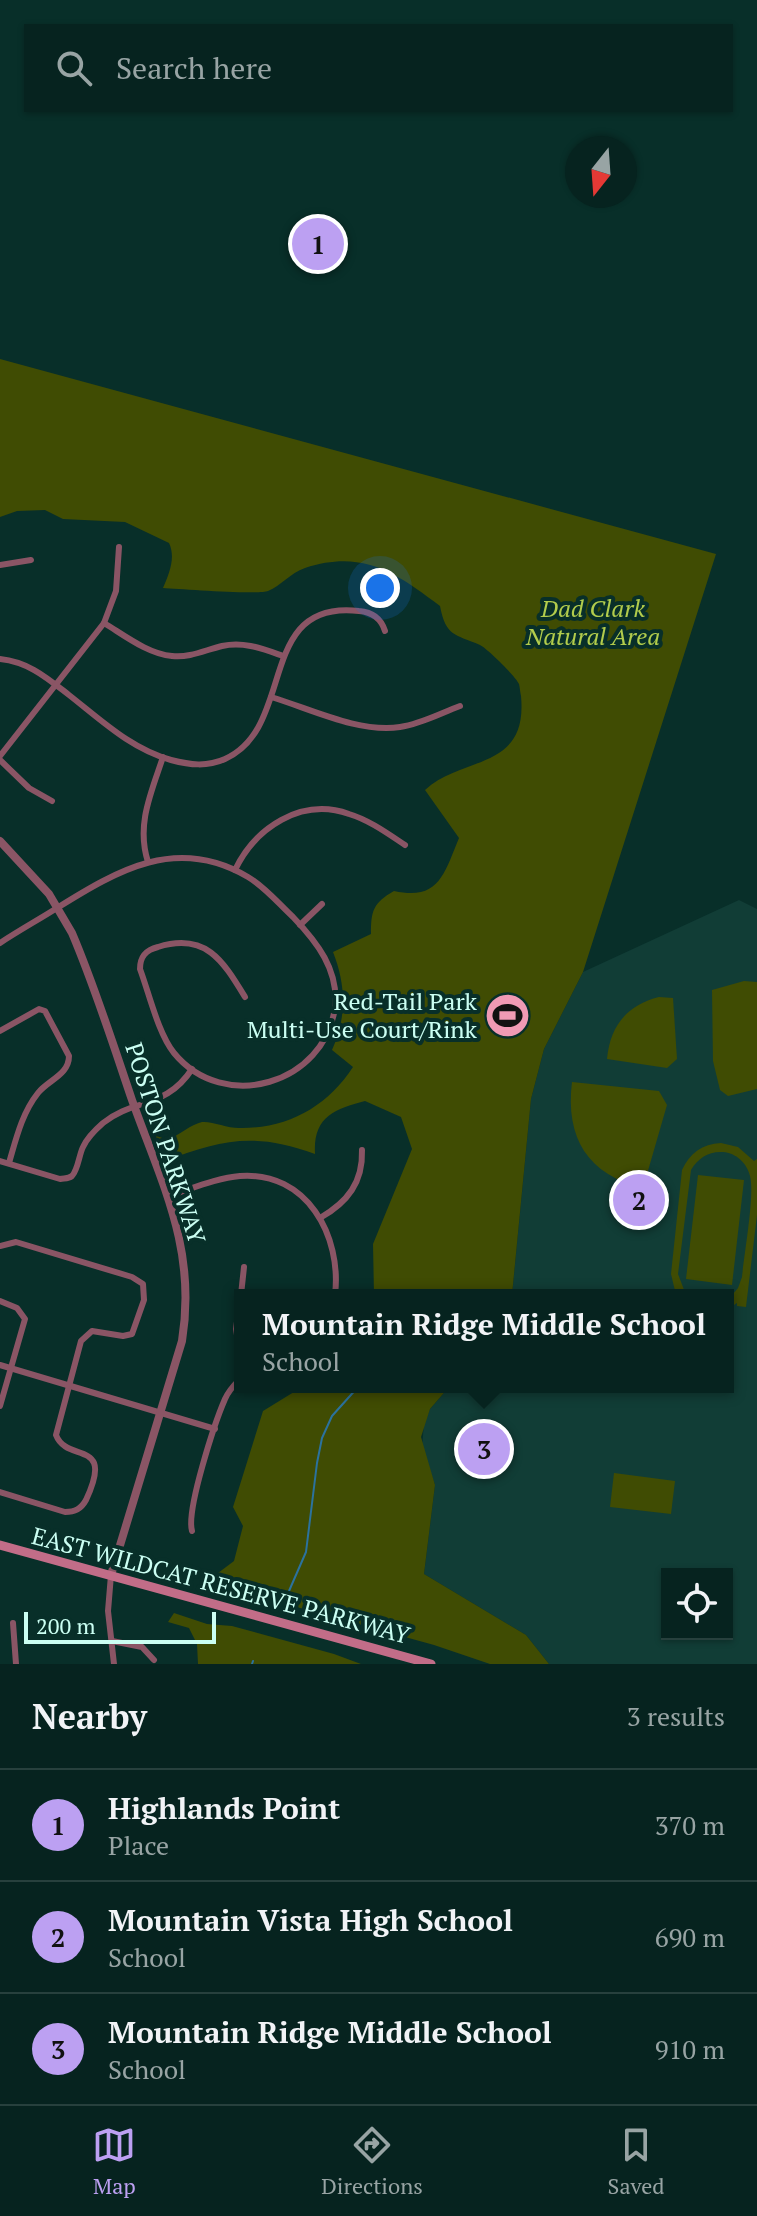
<!DOCTYPE html>
<style>
:root{--surface:#06231f;--page:#142f2c;--text:#f1f3f6;--muted:#98a4a4;--line:#27403d;--accent:#bca0f2}
body{margin:0;font-family:"PT Serif",serif;background:var(--page);color:var(--text)}
.controls{position:absolute;right:24px;bottom:24px;display:grid;overflow:hidden;border-radius:0px;box-shadow:0 2px 6px #0004}
.controls button{width:72px;height:72px;display:grid;place-items:center;padding:0;border:0;border-bottom:2px solid var(--line);background:var(--surface);color:var(--text);font:40px sans-serif}
.compass{position:absolute;left:565px;top:136px;width:72px;height:72px;border-radius:50%;background:var(--surface);box-shadow:0 2px 6px #0004;rotate:197deg}
.scale{position:absolute;left:24px;bottom:20px;width:192px;box-sizing:border-box;padding-left:8px;border:4px solid #cbfff3;border-top:0;font-size:22px;line-height:28px;white-space:nowrap;color:#cbfff3;-webkit-text-stroke:6px #082f29;paint-order:stroke}
.you{position:absolute;left:380px;top:588px;width:28px;height:28px;margin:-20px;border:6px solid #fff;border-radius:50%;background:#1a73e8;box-shadow:0 0 0 12px #1a73e833}
.badge{display:grid;place-items:center;width:52px;height:52px;border-radius:50%;background:var(--accent);color:#111;font-size:26px;font-weight:700}
.pin{position:absolute;translate:-50% -50%;border:4px solid #fff;box-shadow:0 2px 8px #0006}
.popup{position:absolute;left:234px;top:1289px;width:500px;height:104px;box-sizing:border-box;display:grid;place-content:center;border-radius:0px;background:var(--surface);filter:drop-shadow(0 2px 6px #0005);font-size:26px;white-space:nowrap;color:var(--muted)}
.popup b{font-size:30px;color:var(--text)}
.popup::after{content:'';position:absolute;left:50%;top:100%;margin-left:-16px;border:16px solid transparent;border-top-color:var(--surface)}
.list{margin:0;padding:0;list-style:none}
h2{display:flex;justify-content:space-between;align-items:center;height:104px;margin:0;padding:0 32px;font-size:34px}
h2 small{font-size:26px;font-weight:400;color:var(--muted)}
.list li{display:grid;grid-template-columns:52px 1fr auto;gap:24px;align-items:center;box-sizing:border-box;height:112px;padding:0 32px;border-top:2px solid var(--line)}
.list b{display:block;font-size:30px;white-space:nowrap}
.list p{margin:0;font-size:26px;white-space:nowrap;color:var(--muted)}
.list em{font-size:26px;font-style:normal;color:var(--muted)}
.icon{flex:none;width:44px;height:44px;fill:none;stroke:currentColor;stroke-width:2;stroke-linecap:round;stroke-linejoin:round}
.map{position:relative;flex:none;width:757px;height:1664px;overflow:hidden}
.search{position:absolute;background:var(--surface);box-shadow:0 2px 6px #0004;left:24px;right:24px;top:24px;height:88px;display:flex;align-items:center;gap:20px;box-sizing:border-box;padding:0 28px;border-radius:0px;color:var(--muted);font-size:30px}
.sheet{height:440px;background:var(--surface)}
nav{display:flex;justify-content:space-around;align-items:center;box-sizing:border-box;height:112px;border-top:2px solid var(--line);background:var(--surface);font-size:22px;color:var(--muted)}
nav a{display:grid;justify-items:center;gap:4px}
nav .on{color:var(--accent)}
.map>svg:first-child{display:block}
</style>
<div class="map">
<svg width="757" height="1664" viewBox="0 0 757 1664">
<rect width="100%" height="100%" fill="#082f29"/>
<path fill="#113d36" fill-rule="evenodd" d="M739,900L757,909V1664H549L526,1635L424,1574L435,1485L422,1447L424,1424L430,1409L449,1387H728V1295H512L531,1099L544,1049L583,972ZM667,1574H727V1634H667Z"/>
<g fill="#404c03">
<path d="M0,359L716,554L583,972L544,1049L531,1099L512,1295H374L373,1244L412,1149L401,1117L365,1101C334,1109 313,1117 315,1154C255,1132 221,1139 163,1162L156,1136L169,1140C178,1135 192,1124 202,1122C212,1121 227,1128 239,1128C287,1129 327,1107 353,1067L332,1050C347,1017 346,985 333,952L371,934C371,911 373,903 394,891C439,901 444,874 459,838L425,790C463,755 528,771 521,696C520,692 520,688 519,684C516,677 488,649 480,645C455,634 446,637 440,606C396,573 363,549 305,568C290,573 281,586 268,591C257,595 181,589 163,588C169,574 176,558 169,543L125,522L63,519L45,510L17,511L0,517Z"/>
<polygon points="744,981 757,982 757,1089 728,1096 720,1090 713,1061 712,990"/>
<path d="M659,997L673,998L677,1059L667,1068L607,1059C610,1026 627,1005 659,997Z"/>
<path d="M572,1082L659,1091L667,1105L643,1188C588,1175 565,1138 572,1082Z"/>
<path d="M721,1143L738,1147L754,1161L757,1159V1215L746,1307L737,1306V1303L728,1309V1300L738,1288L742,1277C744,1255 755,1194 750,1176C747,1163 736,1153 723,1152C709,1151 698,1158 691,1170L678,1274L686,1295H676L671,1274L682,1170C690,1153 702,1144 721,1143Z"/>
<polygon points="698,1175 744,1180 732,1285 686,1279"/>
<polygon points="302,1387 449,1387 430,1409 421,1437 435,1485 424,1574 526,1635 549,1664 490,1664 434,1645 206,1582 234,1561 243,1526 233,1507 263,1411"/>
<polygon points="614,1473 675,1481 671,1514 610,1507"/>
<polygon points="174,1613 207,1624 232,1626 334,1654 361,1664 198,1664 197,1644 189,1628 168,1622"/>
</g>
<g fill="none" stroke-linecap="round" stroke-linejoin="round">
<g stroke="#2b729e" stroke-width="2">
<polyline points="289,1591 306,1552 317,1463 322,1438 332,1416 358,1387"/>
<polyline points="252,1664 253,1661"/>
</g>
<g stroke="#8a5565" stroke-width="6">
<polyline points="0,565 31,560"/>
<path d="M104,623C124,635 148,654 172,656C190,658 205,650 222,646C244,641 263,649 283,656"/>
<path d="M0,659C29,662 47,678 69,695C101,720 131,749 171,760C190,765 207,767 225,759C297,727 255,599 359,611C372,612 381,618 385,631"/>
<path d="M271,697C311,709 358,733 400,727C421,724 441,713 460,706"/>
<polyline points="0,756 104,623 116,591 119,547"/>
<polyline points="0,760 29,788 52,801"/>
<path d="M148,862C136,825 151,793 163,757"/>
<path d="M235,870C255,828 301,797 349,814C369,820 387,833 405,845"/>
<polyline points="300,925 322,904"/>
<path d="M0,943C18,931 38,920 57,908C118,870 177,835 248,877C265,887 278,903 293,917C317,942 339,970 335,1007C325,1084 224,1114 174,1053C158,1033 149,993 140,969C140,956 146,950 158,947C206,932 223,961 245,997"/>
<path d="M0,1031L39,1009L45,1011L69,1056C69,1075 48,1080 38,1093C22,1113 16,1139 9,1163"/>
<path d="M0,1161L60,1179C64,1178 68,1179 72,1176C78,1170 79,1155 83,1147C87,1138 95,1130 103,1123C134,1098 166,1109 192,1069"/>
<path d="M168,1196C191,1189 216,1178 240,1176C307,1171 342,1236 335,1295"/>
<path d="M320,1218C348,1202 363,1182 362,1150"/>
<path d="M0,1246L16,1242L132,1277L143,1284L144,1300L132,1334L123,1336L92,1331L81,1341L56,1435C67,1464 115,1438 86,1500C81,1509 75,1512 65,1512L0,1492"/>
<polyline points="241,1295 244,1267"/>
<polyline points="240,1300 236,1329 240,1353"/>
<polyline points="0,1301 17,1308 25,1319 0,1406"/>
<polyline points="0,1365 215,1429"/>
<path d="M192,1531C186,1510 215,1422 225,1399C228,1392 234,1385 240,1379"/>
<polyline points="111,1575 108,1611 114,1664"/>
<polyline points="13,1623 16,1664"/>
<polyline points="112,1641 142,1647 154,1660"/>
</g>
<path stroke="#8a5565" stroke-width="8" d="M0,841L49,894L72,933C95,987 113,1044 132,1100C162,1184 197,1249 182,1341L111,1575"/>
<polyline stroke="#c26d88" stroke-width="9" points="0,1545 431,1664"/>
</g>
<defs>
<symbol id="stadium-disc" viewBox="-11 -11 22 22"><circle r="9.5" fill="#f09ab4" stroke="#082f29"/><path d="M0-5a6.5 5 0 1 0 0 10a6.5 5 0 1 0 0-10ZM-3.5-1.8h7v3.6h-7Z" fill="#111"/></symbol>
</defs>
<g fill-rule="evenodd">
<use href="#stadium-disc" x="482" y="990" width="51" height="51"/>
</g>
<g text-anchor="middle" dominant-baseline="central" stroke-width="8" stroke-linejoin="round" paint-order="stroke">
<g font-size="24" font-style="italic" fill="#b2cc4c" stroke="#082f29">
<text x="593" y="608">Dad Clark<tspan x="593" dy="28">Natural Area</tspan></text>
</g>
<g font-size="24" fill="#cbfff3" stroke="#082f29" text-anchor="end">
<text x="477" y="1001">Red-Tail Park<tspan x="477" dy="28">Multi-Use Court/Rink</tspan></text>
</g>
<g font-size="24" fill="#cbfff3" stroke="#082f29">
<text transform="translate(166 1143) rotate(72)">POSTON PARKWAY</text>
<text transform="translate(221 1585) rotate(15)">EAST WILDCAT RESERVE PARKWAY</text>
</g>
</g>
</svg>
<div class="controls">
<button><svg class="icon" aria-label="locate" viewBox="0 0 24 24"><circle cx="12" cy="12" r="6"/><path d="M12 2v4M12 18v4M2 12h4M18 12h4"/></svg></button>
</div>
<svg class="compass" viewBox="-18 -18 36 36"><path d="M0-13l5 13h-10z" fill="#e53935"/><path d="M0 13l5-13h-10z" fill="#98a4a4"/></svg>
<div class="scale">200 m</div>
<div class="you"></div>
<div class="pin badge" style="left:318px;top:244px">1</div>
<div class="pin badge" style="left:639px;top:1200px">2</div>
<div class="pin badge" style="left:484px;top:1449px">3</div>
<div class="popup"><b>Mountain Ridge Middle School</b>School</div>
<div class="search"><svg class="icon" aria-label="search" viewBox="0 0 24 24"><circle cx="10" cy="10" r="6"/><path d="M15 15l6 6"/></svg>Search here</div>
</div>
<section class="sheet">
<h2>Nearby<small>3 results</small></h2>
<ul class="list">
<li><span class="badge">1</span><div><b>Highlands Point</b><p>Place</p></div><em>370 m</em></li>
<li><span class="badge">2</span><div><b>Mountain Vista High School</b><p>School</p></div><em>690 m</em></li>
<li><span class="badge">3</span><div><b>Mountain Ridge Middle School</b><p>School</p></div><em>910 m</em></li>
</ul>
</section>
<nav>
<a class="on"><svg class="icon" aria-label="map" viewBox="0 0 24 24"><path d="M3 6l6-2 6 2 6-2v14l-6 2-6-2-6 2zM9 4v14M15 6v14"/></svg>Map</a>
<a><svg class="icon" aria-label="directions" viewBox="0 0 24 24"><path d="M12 3l9 9-9 9-9-9zM9 14v-3h6M13 9l2 2-2 2"/></svg>Directions</a>
<a><svg class="icon" aria-label="saved" viewBox="0 0 24 24"><path d="M7 4h10v16l-5-4-5 4z"/></svg>Saved</a>
</nav>
